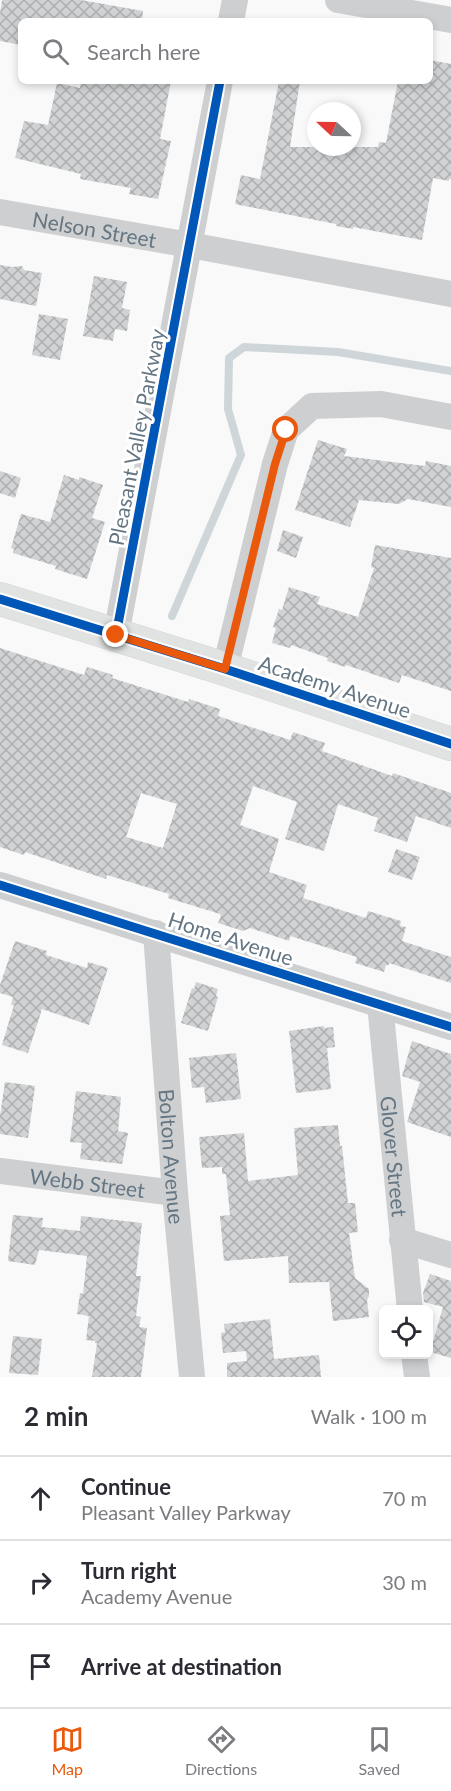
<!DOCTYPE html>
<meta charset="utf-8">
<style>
:root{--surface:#fff;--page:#f2f2f3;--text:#2b2b33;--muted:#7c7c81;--line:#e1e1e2;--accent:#ea580c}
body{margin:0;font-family:Lato,sans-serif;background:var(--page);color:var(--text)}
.controls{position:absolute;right:18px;bottom:18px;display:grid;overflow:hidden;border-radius:9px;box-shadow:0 3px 9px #0003}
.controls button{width:54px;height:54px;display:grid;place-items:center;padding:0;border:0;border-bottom:2px solid var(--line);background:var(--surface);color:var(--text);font:30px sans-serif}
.compass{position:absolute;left:307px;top:102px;width:54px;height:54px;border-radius:50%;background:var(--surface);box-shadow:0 3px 9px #0003;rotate:292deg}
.stop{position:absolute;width:18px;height:18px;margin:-14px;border:4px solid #ea580c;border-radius:50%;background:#fff}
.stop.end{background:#ea580c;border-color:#fff;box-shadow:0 2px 6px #0008}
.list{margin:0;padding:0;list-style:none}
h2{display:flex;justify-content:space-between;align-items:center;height:78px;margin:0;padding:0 24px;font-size:26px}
h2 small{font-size:20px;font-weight:400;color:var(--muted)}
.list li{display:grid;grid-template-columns:39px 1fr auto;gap:18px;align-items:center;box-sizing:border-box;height:84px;padding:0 24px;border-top:2px solid var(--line)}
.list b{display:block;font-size:22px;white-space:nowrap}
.list p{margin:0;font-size:20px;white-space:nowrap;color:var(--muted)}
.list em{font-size:20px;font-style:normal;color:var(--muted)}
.icon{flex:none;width:33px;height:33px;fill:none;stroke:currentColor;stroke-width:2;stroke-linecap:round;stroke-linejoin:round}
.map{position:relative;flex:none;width:451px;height:1377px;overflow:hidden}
.search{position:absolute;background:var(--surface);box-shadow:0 3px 9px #0003;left:18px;right:18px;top:18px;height:66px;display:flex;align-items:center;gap:15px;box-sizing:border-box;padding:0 21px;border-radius:9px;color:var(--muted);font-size:22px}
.sheet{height:330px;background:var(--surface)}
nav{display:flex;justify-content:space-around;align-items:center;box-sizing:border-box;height:84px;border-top:2px solid var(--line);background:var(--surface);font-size:16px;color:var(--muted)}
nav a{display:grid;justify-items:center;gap:3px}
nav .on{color:var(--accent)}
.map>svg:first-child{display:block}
</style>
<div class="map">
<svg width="451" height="1377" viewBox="0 0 451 1377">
<defs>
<pattern id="building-cross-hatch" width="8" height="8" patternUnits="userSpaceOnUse" patternTransform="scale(1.5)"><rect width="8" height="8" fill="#d0d2d3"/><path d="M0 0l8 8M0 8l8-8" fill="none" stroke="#acafb1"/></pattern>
</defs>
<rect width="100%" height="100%" fill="#f9f9f9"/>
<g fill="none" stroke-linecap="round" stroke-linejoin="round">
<polyline stroke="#ced6d9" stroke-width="8" points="172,616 241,455 228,409 229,358 244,347 338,352 451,371"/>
</g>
<g fill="url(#building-cross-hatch)" fill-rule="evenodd">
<polygon points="2,0 81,0 143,11 142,21 21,21 21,45 0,41 0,13"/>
<polygon points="430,60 451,64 451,179 449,179 449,181 433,178 422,240 353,227 353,229 336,226 336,224 235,204 241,175 260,179 279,81 300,81 290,147 378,147 379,142 386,143 398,81 430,81"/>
<polygon points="81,81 171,81 160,139 171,141 158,199 129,194 131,188 80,179 81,174 15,158 24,121 48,125 57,83 80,88"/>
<polygon points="0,265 12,267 22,266 24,270 42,273 36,306 0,299"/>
<polygon points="94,276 127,282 122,308 130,310 127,331 115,329 113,341 83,336"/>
<polygon points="39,314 68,319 60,360 32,355"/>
<polygon points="318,440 347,449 344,456 425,466 426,461 451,466 451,507 408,499 399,504 359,500 350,527 295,510"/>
<polygon points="0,471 21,478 15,498 0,493"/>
<polygon points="64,475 79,480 79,477 103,485 92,518 105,522 87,579 55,569 56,566 13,553 14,549 11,548 21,514 50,522"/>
<polygon points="283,530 303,537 296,558 277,551"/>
<polygon points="375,545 451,558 451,691 402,675 399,683 346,665 345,667 327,661 328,658 291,645 290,648 272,643 276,628 273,627 279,609 282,610 289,587 320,597 317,604 358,617 374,568 371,567"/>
<path d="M0,648L84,675L87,667L113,675L112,678L188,702L189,699L220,709L218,716L290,740L293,732L325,743L322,751L392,776L393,773L451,793V828L416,816L407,842L374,831L378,818L338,804L324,851L285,839L297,802L253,786L240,825L279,839L269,872L307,885L303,898L366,918L368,911L401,921L400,926L406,927L402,941L451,957V983L389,963V965H386L384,972L355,963L357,957L290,936L289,941L250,928L243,931L218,923L221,916L220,914L168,898L169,894L107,875L106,879L25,852L24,855L0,847ZM141,793L177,804L163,848L126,837Z"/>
<polygon points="396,849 420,857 412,880 388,872"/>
<polygon points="15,941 47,951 46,955 87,968 88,962 108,968 89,1025 42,1009 28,1053 2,1045 14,1005 11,1005 13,997 0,993 0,985"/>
<polygon points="196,982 218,989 216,996 218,997 208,1031 181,1023 192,988 194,989"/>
<polygon points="324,1026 324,1028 333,1027 335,1047 327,1048 331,1089 296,1093 289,1031"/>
<polygon points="412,1041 451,1054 451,1137 407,1122 420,1082 402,1076"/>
<polygon points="236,1053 241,1099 206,1103 204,1087 192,1088 189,1058"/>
<polygon points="5,1082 35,1086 28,1138 0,1134 0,1116"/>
<polygon points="76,1091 121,1097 118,1131 128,1133 122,1164 80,1159 82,1143 70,1142"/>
<polygon points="338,1125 340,1146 342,1146 348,1203 355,1203 358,1232 349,1233 355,1278 369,1289 369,1296 367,1300 369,1317 333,1321 329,1282 289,1283 288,1256 224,1261 220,1216 230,1215 226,1174 222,1174 222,1167 202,1168 199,1137 244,1133 248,1181 298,1175 294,1128"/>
<polygon points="13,1215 43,1218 42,1227 80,1231 81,1216 142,1223 136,1276 141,1276 136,1316 141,1317 139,1327 147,1328 141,1377 92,1377 97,1343 95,1343 95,1341 86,1340 89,1316 77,1314 80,1293 83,1294 87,1256 39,1250 35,1265 8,1261"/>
<polygon points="430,1274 451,1281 451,1358 430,1352 443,1307 424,1302 423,1293"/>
<polygon points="270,1319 274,1359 319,1355 321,1377 227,1377 227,1363 247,1361 246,1351 223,1353 221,1333 225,1332 224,1324"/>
<polygon points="13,1336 42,1339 38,1375 9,1373"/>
</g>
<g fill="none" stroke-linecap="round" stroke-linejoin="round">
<defs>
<polyline id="secondary" points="0,599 225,669 451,744"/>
</defs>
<use href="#secondary" stroke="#d5d6d7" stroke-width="34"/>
<g stroke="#cecfd0" stroke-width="26">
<polyline points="338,0 451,20"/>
<polyline points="231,21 235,0"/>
<path id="s1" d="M0,212L190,245L451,294"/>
<polyline points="116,635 220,81"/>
<polyline points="225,669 275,464 286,430 312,406 381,404 451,417"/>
<polyline points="0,885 451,1027"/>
<path id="s2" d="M156,933L175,1193L192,1377"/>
<path id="s3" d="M380,1004L410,1310"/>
<path id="s4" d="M0,1171L175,1193"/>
<polyline points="402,1240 451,1255"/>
<polyline points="414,1354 417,1377"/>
</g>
<use href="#secondary" stroke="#e1e2e2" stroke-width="33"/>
<defs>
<g id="cycleway">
<polyline points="0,599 225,669 451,744"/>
<polyline points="116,635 220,81"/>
<polyline points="0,885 451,1027"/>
</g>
</defs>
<use href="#cycleway" stroke="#fff" stroke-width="13"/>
<use href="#cycleway" stroke="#0057b8" stroke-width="9"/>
</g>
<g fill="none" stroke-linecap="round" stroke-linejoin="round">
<polyline stroke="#ea580c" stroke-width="8" points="116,635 225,669 275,464 286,430"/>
</g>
<g text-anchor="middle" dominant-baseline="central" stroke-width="6" stroke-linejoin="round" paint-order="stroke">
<g font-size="21" fill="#657683" stroke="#fff">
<text stroke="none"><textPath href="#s1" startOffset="96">Nelson Street</textPath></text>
<text transform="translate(136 437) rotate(-79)">Pleasant Valley Parkway</text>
<text transform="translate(335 686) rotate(18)">Academy Avenue</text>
<text transform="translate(231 938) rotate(18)">Home Avenue</text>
<text stroke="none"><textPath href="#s2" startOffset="224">Bolton Avenue</textPath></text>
<text stroke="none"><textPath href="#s3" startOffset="153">Glover Street</textPath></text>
<text stroke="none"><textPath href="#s4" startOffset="88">Webb Street</textPath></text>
</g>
</g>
</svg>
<div class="controls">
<button><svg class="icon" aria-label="locate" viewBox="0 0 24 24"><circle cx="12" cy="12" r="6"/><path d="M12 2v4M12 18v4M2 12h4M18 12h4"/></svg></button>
</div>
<svg class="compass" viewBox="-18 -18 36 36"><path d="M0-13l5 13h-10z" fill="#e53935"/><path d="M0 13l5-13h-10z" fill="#7c7c81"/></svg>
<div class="stop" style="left:286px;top:430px"></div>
<div class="stop end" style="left:116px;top:635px"></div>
<div class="search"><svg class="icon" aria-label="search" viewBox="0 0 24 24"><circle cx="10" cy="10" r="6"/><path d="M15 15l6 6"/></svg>Search here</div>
</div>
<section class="sheet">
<h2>2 min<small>Walk · 100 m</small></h2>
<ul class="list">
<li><svg class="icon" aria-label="ahead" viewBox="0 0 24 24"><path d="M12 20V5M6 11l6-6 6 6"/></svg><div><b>Continue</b><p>Pleasant Valley Parkway</p></div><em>70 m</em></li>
<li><svg class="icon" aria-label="right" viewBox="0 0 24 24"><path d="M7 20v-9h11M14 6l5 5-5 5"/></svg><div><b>Turn right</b><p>Academy Avenue</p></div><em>30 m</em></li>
<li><svg class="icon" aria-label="arrive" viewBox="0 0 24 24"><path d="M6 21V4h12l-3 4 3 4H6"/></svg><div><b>Arrive at destination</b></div></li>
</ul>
</section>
<nav>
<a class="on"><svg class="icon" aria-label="map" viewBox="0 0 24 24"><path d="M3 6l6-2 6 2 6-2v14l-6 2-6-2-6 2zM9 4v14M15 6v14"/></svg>Map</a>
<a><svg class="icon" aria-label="directions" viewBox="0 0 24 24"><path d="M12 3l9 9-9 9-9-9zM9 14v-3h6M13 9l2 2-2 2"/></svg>Directions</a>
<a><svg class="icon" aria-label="saved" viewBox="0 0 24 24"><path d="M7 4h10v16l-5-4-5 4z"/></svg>Saved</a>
</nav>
